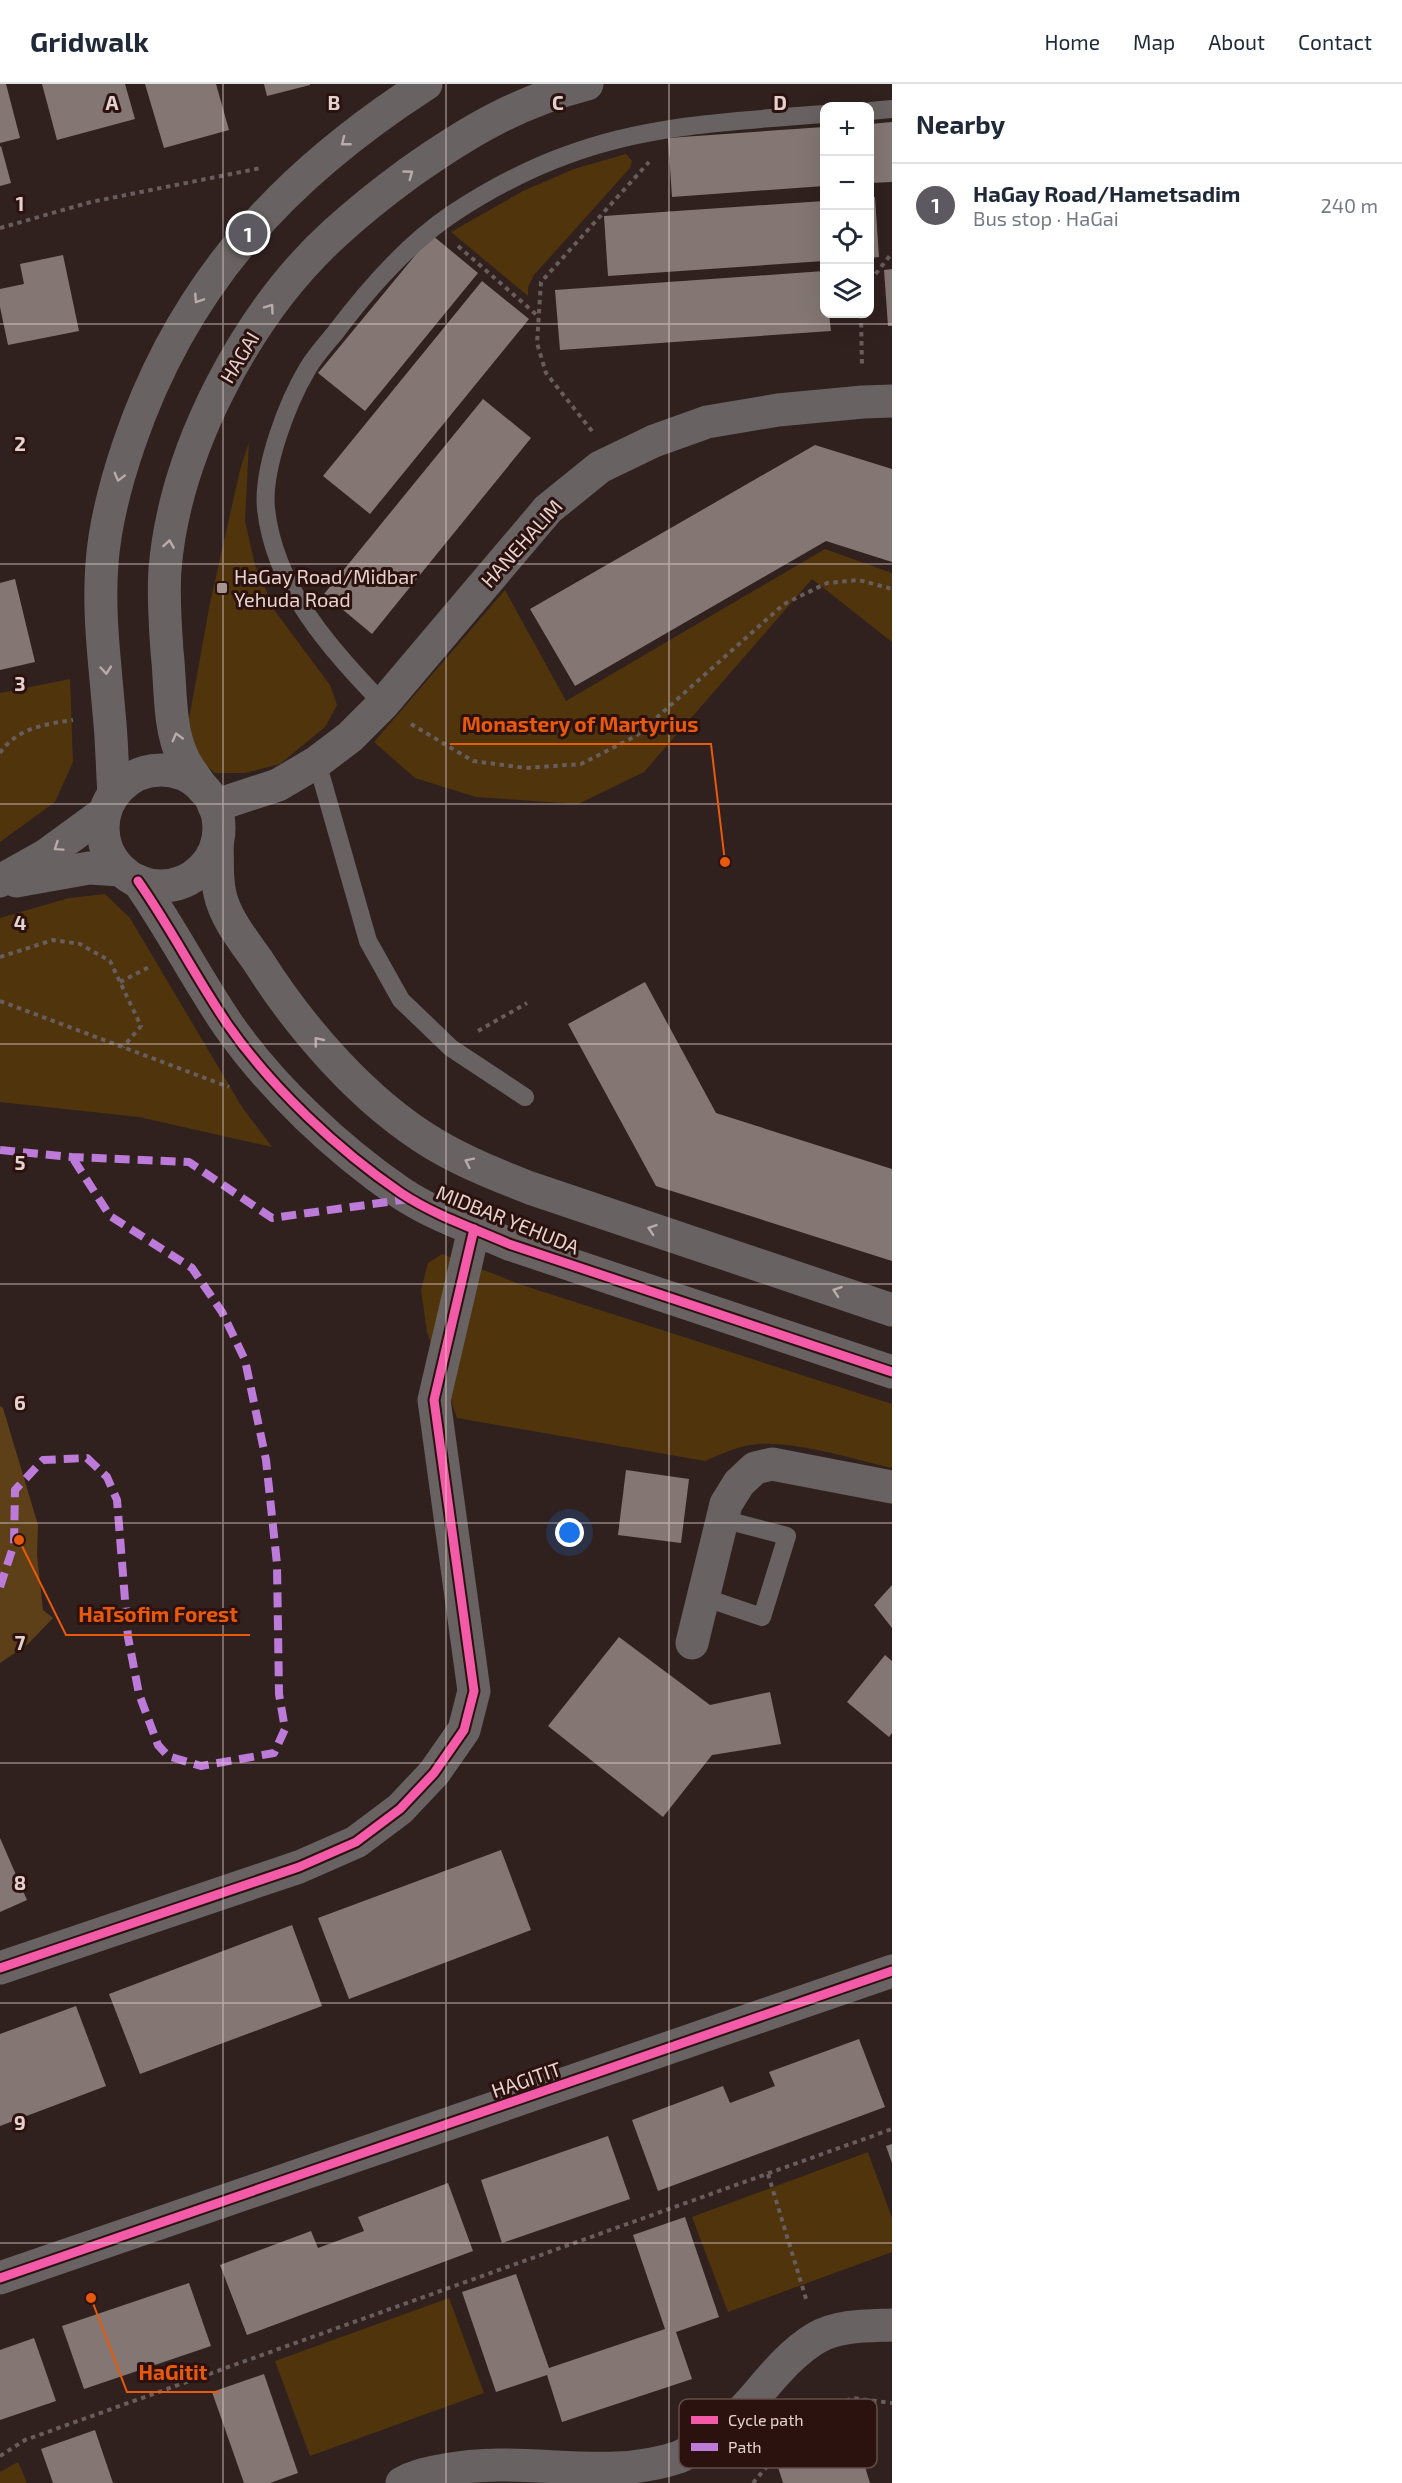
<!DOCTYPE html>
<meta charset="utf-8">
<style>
:root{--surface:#fff;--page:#f6f6f7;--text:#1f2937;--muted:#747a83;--line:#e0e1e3;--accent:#5c5960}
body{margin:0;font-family:"Exo 2",sans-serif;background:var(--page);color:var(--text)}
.controls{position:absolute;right:18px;top:18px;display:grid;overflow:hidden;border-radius:12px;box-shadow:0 6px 24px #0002}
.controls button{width:54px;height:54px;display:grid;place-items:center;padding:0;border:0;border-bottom:2px solid var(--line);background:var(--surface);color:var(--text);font:30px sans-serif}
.you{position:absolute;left:570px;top:1449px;width:21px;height:21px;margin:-15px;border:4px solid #fff;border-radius:50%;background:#1a73e8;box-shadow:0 0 0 9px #1a73e833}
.badge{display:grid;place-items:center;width:39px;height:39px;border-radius:50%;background:var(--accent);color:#fff;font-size:20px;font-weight:700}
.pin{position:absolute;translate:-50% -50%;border:3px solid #fff;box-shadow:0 2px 6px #0006}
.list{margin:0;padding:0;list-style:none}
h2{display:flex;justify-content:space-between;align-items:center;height:78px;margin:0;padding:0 24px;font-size:26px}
h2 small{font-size:20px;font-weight:400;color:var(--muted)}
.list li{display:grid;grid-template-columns:39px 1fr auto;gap:18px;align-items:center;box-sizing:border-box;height:84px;padding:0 24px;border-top:2px solid var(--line)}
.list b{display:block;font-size:22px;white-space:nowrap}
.list p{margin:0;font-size:20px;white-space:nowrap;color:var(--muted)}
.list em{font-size:20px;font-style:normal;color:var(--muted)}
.icon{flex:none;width:33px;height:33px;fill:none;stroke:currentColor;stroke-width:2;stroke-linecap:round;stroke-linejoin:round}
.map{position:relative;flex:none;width:892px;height:2399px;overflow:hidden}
header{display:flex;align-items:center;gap:36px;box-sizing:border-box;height:84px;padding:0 30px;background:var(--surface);border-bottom:2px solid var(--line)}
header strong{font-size:28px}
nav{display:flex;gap:33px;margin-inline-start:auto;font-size:21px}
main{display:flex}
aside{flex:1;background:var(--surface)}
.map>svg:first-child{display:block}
</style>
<header>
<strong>Gridwalk</strong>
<nav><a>Home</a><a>Map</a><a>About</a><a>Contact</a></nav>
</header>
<main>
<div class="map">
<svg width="892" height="2399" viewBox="0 0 892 2399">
<rect width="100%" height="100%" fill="#30211f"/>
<g fill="#4f340c">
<polygon points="626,70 632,77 630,84 534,191 528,203 528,212 451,148 523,107 574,85"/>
<polygon points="249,358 245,437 255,481 275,527 330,601 337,621 325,643 280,680 245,689 215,689 203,679 195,665 189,635 210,519 240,386"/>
<polygon points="825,465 892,489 892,558 812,495 644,688 578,720 476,713 415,694 374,658 505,506 566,617"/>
<polygon points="70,595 73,678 55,718 0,758 0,609"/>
<polygon points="105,810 130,834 242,1023 272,1063 139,1033 0,1018 0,834 69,814"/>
<path d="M442,1170L522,1201L892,1320V1384C853,1375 797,1357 758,1360C740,1361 722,1370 705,1377L457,1334L427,1248L421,1206L428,1179Z"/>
<polygon points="868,2068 892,2134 892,2168 728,2228 692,2133"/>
<polygon points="449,2214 484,2309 310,2372 275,2277"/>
<polygon points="18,2378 27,2399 0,2399 0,2388"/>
</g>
<polygon fill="#5d4018" points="0,1322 3,1324 38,1441 37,1471 43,1526 53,1534 28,1560 0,1579"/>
<g fill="#847773">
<polygon points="0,0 6,0 20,54 0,59"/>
<polygon points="42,0 125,0 135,35 57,56"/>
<polygon points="145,0 216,0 229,46 164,64"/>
<polygon points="264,0 310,0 310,1 267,12"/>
<polygon points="892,38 892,98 870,99 870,40"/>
<polygon points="824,43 824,102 672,113 668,54"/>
<polygon points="1,62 11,99 0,102 0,63"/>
<polygon points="870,113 875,113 879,173 870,174"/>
<polygon points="824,117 824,177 608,192 604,132"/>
<polygon points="432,151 478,189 365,327 318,289"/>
<polygon points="63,171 79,247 8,261 0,223 0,205 24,200 20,180"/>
<polygon points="892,185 892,242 888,242 884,186"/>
<polygon points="824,187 824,230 829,230 831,247 560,266 555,206"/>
<polygon points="482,197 529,235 370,430 323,392"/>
<polygon points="483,315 531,354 372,550 324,510"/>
<polygon points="815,361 892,385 892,478 826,457 575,602 530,525"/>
<polygon points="15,495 35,578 0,586 0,499"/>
<polygon points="645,898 716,1029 892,1085 892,1177 656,1102 568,940"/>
<polygon points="626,1386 689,1395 681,1459 618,1451"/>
<polygon points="892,1501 892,1544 874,1521"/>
<polygon points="619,1553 710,1621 770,1608 781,1660 712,1671 663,1733 548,1642"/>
<polygon points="885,1571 892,1577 892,1649 889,1653 847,1618"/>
<polygon points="0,1754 27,1816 0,1828"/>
<polygon points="501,1766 531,1846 349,1915 318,1834"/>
<polygon points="292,1841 322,1922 140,1990 109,1910"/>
<polygon points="76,1922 106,2002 0,2042 0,1950"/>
<polygon points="859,1955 885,2023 658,2107 632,2036 723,2002 730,2019 775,2002 769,1988"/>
<polygon points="608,2052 630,2115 502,2159 481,2096"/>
<polygon points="892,2060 892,2079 886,2062"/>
<polygon points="448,2099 473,2167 247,2251 220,2181 311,2147 318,2164 364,2147 358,2133"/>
<polygon points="685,2133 719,2233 676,2248 692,2295 562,2338 547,2291 496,2308 462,2208 516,2190 549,2284 665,2245 633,2151"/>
<polygon points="189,2199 211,2262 84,2305 62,2242"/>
<polygon points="34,2254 56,2317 0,2336 0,2266"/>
<polygon points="264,2290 298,2389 270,2399 244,2399 212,2308"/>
<polygon points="95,2346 113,2399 53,2399 41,2365"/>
<polygon points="857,2357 870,2399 783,2399 778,2383"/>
</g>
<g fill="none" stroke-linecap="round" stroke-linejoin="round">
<g stroke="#665d5c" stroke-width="4" stroke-dasharray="4.5 4.5" stroke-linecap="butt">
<polyline points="0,144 91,118 261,84"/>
<polyline points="458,162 538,232"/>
<polyline points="870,197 892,169"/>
<polyline points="861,230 862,284"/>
<polyline points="592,347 546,289 537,259 541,198 649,78"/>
<polyline points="411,640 473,677 526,684 581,680 636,652 784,520 827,499 859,496 892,505"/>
<path d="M0,669C17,644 46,640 73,636"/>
<polyline points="0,873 53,856 80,860 110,877 141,942 123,963"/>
<polyline points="120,898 151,882"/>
<polyline points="0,917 229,1003"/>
<polyline points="478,947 527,919"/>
<polyline points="768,2090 807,2218"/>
<polyline points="747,2370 766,2384"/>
<polyline points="0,2372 25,2356 892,2045"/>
<polyline points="753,2399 801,2342 852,2314 892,2319"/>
</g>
<g stroke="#686262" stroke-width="18">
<polyline points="870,27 892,25"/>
<path d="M383,620C330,564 275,505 266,425C262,385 287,319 308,284C315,272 326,260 335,249C368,205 406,161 452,130C487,107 528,85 567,71C649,40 738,37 824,30"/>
<polyline points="317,678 368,857 401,916 451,964 525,1013"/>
<polyline points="703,1513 762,1533 787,1452 722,1435"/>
</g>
<g stroke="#686262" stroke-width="33">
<polyline points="214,722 278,701 317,678 350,653 383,620 548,425 600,383 654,357 707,338 778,326 863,318 892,317"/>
<polyline points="0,797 46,771 105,728"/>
<polyline points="16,797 89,784 121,786"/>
<polyline points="692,1559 726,1420 739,1399 755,1384 772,1380 892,1403"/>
<polyline points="0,1884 299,1783 356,1758 400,1725 434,1689 464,1646 474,1607 434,1316 474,1145"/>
<path d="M402,2399C416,2391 430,2389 445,2386C524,2370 603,2399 679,2373C708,2360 734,2337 754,2314C773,2292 791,2269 816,2254C838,2241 867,2242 892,2241"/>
</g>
<g stroke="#686262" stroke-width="33">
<circle cx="161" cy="744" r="58"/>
<path d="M203,705C197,695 188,685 183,674C168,643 171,601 167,567C165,539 163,512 165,485C175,366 247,229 335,149C358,128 383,108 409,89C467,48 517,18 587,0"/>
<path d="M114,710C112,683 112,656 109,629C105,579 98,530 102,479C105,439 116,398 129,360C184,198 285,91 426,0"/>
<path d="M217,759C218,775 216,794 220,810C225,834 244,857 258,877C301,945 364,1018 434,1060C464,1078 497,1091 530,1104L892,1226"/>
<path d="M138,797C171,844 196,894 228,941C272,1004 338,1066 401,1109C434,1131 473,1144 509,1160L892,1288"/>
<polyline points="0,2194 892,1887"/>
</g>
<g stroke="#bd7bd9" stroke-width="8" stroke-dasharray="15 8" stroke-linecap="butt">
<polyline points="0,1066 72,1073 189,1078 272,1134 409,1115"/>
<polyline points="0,1503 14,1460 15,1406 43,1376 87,1374 107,1393 117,1416 128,1553 139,1610 158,1661 168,1672 201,1682 274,1669 285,1645 279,1610 277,1480 266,1376 245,1276 222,1228 192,1184 110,1132 72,1073"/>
</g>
<defs>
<g id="cycleway">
<path d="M138,797C171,844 196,894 228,941C272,1004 338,1066 401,1109C434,1131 473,1144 509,1160L892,1288"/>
<polyline points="0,1884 299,1783 356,1758 400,1725 434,1689 464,1646 474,1607 434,1316 474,1145"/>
<polyline points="0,2194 892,1887"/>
</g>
</defs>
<use href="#cycleway" stroke="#2c120f" stroke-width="13"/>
<use href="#cycleway" stroke="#f35aa7" stroke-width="9"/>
</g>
<defs><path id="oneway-chevron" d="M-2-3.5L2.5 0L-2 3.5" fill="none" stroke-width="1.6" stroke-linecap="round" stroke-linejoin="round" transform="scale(1.5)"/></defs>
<g stroke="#b9aba9">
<use href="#oneway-chevron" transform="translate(345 58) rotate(142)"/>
<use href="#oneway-chevron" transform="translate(409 90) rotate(-36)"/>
<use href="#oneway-chevron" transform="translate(198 215) rotate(123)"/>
<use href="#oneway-chevron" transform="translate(270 224) rotate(-54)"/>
<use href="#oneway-chevron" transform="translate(119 393) rotate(105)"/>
<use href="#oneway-chevron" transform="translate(169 460) rotate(-81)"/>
<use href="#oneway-chevron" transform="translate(106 586) rotate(85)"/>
<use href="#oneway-chevron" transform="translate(177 653) rotate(-105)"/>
<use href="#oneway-chevron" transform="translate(58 763) rotate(146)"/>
<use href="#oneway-chevron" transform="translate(318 957) rotate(-129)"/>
<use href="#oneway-chevron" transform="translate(469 1078) rotate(-154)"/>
<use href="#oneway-chevron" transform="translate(652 1145) rotate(-161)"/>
<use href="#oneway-chevron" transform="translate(837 1207) rotate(-161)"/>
</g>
<path fill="none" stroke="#e5d2cf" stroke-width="1.5" stroke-opacity="0.55" d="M223,0V2399M446,0V2399M669,0V2399M0,240H892M0,480H892M0,720H892M0,960H892M0,1200H892M0,1439H892M0,1679H892M0,1919H892M0,2159H892"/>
<rect fill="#a69491" stroke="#2c120f" stroke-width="2" x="216" y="498" width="12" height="12" rx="3"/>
<g text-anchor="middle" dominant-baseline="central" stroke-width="6" stroke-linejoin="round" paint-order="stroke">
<g font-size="20" fill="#e5d2cf" stroke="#2c120f">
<text transform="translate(239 273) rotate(-59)">HAGAI</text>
<text transform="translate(521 459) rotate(-48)">HANEHALIM</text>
<text transform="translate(508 1135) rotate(22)">MIDBAR YEHUDA</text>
<text transform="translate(526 1995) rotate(-19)">HAGITIT</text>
</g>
<g font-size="20" fill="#e5d2cf" stroke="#2c120f" text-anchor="start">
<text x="234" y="492">HaGay Road/Midbar<tspan x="234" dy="23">Yehuda Road</tspan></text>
</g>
</g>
<rect x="679" y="2315" width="198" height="69" rx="9" fill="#2c120f" stroke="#644c49" stroke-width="1.5"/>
<rect x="691" y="2332" width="27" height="8" fill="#f35aa7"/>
<rect x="691" y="2359" width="27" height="8" fill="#bd7bd9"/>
<g font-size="16" fill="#e5d2cf">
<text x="728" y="2342">Cycle path</text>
<text x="728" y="2369">Path</text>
</g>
<g font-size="20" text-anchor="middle" font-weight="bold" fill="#e5d2cf" stroke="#2c120f" stroke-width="6" stroke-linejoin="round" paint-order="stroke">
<text x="112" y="26">A</text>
<text x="334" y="26">B</text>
<text x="558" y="26">C</text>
<text x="780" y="26">D</text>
<text x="20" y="127">1</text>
<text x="20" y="367">2</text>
<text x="20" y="607">3</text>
<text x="20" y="846">4</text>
<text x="20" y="1086">5</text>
<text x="20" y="1326">6</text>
<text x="20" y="1566">7</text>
<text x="20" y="1806">8</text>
<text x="20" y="2046">9</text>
</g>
<path fill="none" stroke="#e8590c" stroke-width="2" d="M725 778L711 660H450M19 1456L66 1551H250M91 2214L127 2308H220"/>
<g fill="#e8590c" stroke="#2c120f" stroke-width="2">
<circle cx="725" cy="778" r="6"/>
<circle cx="19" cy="1456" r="6"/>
<circle cx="91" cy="2214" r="6"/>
</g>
<g font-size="21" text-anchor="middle" font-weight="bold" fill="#e8590c" stroke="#2c120f" stroke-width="6" stroke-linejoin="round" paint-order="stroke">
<text x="580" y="648">Monastery of Martyrius</text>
<text x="158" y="1538">HaTsofim Forest</text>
<text x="173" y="2296">HaGitit</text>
</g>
</svg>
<div class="controls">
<button>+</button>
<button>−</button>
<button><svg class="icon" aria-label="locate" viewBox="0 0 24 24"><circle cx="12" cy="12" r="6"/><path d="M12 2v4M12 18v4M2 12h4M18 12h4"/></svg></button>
<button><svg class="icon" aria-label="layers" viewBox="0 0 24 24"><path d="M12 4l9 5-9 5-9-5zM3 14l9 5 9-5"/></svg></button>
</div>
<div class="you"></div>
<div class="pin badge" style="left:248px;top:149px">1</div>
</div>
<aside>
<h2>Nearby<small></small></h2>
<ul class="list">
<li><span class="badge">1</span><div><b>HaGay Road/Hametsadim</b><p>Bus stop · HaGai</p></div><em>240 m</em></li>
</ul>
</aside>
</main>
